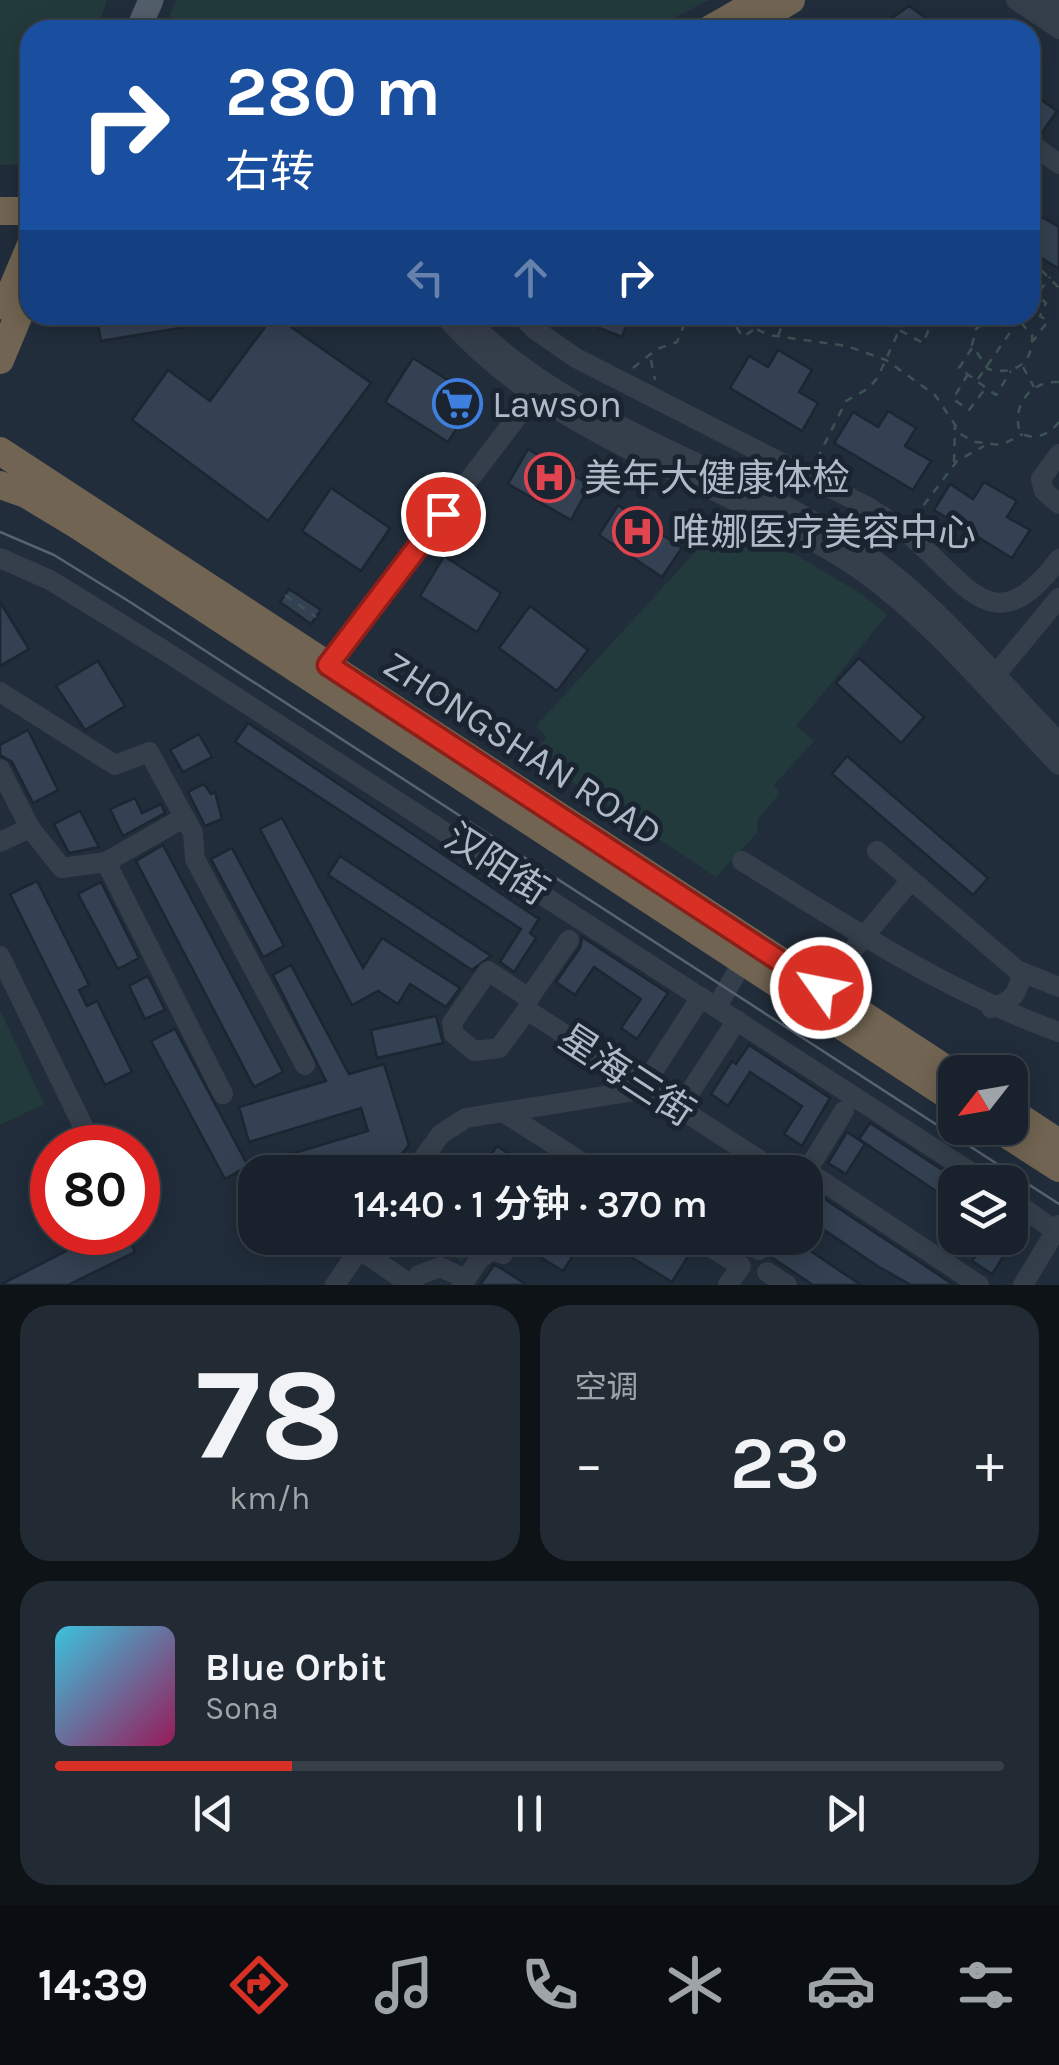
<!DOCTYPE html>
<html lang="zh">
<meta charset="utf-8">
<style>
:root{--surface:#19222c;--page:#222a34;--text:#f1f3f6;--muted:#9fa4a9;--line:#373f48;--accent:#d93025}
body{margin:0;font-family:Karla,"Noto Sans SC",sans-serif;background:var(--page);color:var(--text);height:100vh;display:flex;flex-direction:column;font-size:38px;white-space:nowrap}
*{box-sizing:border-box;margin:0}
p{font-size:32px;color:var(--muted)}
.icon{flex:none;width:55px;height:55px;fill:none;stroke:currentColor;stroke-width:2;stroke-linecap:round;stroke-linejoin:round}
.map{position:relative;height:1285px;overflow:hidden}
.sheet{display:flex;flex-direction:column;gap:20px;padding:20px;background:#0e1318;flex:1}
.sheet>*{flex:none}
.guide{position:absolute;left:20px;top:20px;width:1020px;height:305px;border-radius:30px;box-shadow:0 5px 25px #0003,0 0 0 2px var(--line);background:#1a4fa0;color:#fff;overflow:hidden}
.needle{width:65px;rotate:239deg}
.controls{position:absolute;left:938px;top:1055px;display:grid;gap:20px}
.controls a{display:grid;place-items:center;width:90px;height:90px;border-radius:20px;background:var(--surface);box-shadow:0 5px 25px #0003,0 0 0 2px var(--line);font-size:50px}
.speed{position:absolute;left:30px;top:1125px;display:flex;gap:20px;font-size:50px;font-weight:700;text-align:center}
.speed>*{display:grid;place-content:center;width:130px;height:130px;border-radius:50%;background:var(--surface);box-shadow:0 5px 25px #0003,0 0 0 2px var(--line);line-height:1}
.speed .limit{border:15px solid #d22;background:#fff;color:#111}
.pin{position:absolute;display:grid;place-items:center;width:85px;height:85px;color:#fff;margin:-42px;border:5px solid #fff;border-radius:50%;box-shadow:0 2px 10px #0007}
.me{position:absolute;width:110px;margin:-55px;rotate:303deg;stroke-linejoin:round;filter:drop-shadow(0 0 8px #0008)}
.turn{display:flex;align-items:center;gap:35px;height:210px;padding:0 40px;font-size:45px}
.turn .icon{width:130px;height:130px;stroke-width:2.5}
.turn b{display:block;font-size:70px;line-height:85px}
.lanes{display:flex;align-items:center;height:95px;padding:0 40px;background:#0003;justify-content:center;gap:50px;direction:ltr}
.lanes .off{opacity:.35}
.big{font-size:75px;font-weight:600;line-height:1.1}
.sheet .widget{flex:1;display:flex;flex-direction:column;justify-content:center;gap:15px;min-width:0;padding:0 35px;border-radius:30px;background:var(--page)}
.sheet .dial{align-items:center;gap:0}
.dial b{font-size:130px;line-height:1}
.song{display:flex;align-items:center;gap:30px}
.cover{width:120px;height:120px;border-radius:15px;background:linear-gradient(135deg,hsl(190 70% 55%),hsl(330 70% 35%))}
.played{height:10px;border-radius:5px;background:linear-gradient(90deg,var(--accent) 25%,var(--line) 25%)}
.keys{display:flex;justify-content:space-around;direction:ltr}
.heat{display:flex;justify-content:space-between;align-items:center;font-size:55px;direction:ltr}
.sheet .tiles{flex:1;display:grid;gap:20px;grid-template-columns:1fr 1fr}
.widget:last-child{grid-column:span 2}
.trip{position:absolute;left:238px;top:1155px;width:585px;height:100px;border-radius:30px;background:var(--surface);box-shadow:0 5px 25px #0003,0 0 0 2px var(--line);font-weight:600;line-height:100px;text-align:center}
.tabs{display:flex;height:160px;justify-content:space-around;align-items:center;background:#0a0e12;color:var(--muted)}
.tabs .icon{width:70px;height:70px}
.tabs .current{color:var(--accent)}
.tabs b{font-size:45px;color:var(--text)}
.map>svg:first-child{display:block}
</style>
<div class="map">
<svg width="1059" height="1285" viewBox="0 0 1059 1285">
<rect width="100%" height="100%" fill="#212d3b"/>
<g fill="#233a3c">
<path d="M0,0h107l-10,30h-67v134l-30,1z"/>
<path d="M176,0h533l-58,30h-487z"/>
<path d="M729,515l134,80 24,20 -91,111 18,15 -40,44 6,8 -22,26 -1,14 -41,44 -184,-122 15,-18 -11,-11z"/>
<path d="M0,1010l44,94 -44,21z"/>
<path d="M425,1238h57l-10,16 -11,7z"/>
</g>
<g fill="#334152" stroke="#1c2632" stroke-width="2.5">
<path d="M909,6l34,24h-68z"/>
<path d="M1030,92l27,19 -16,23 -11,-5z"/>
<path d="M1030,210l29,17v42l-29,-18z"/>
<path d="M96,315h126v6l-121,20z"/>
<path d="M274,315l97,68 -103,138 -136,-101 36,-50 42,31z"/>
<path d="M566,315h64l-8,22z"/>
<path d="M778,350l34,20 -13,22 19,11 -16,28 -72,-43 19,-32 19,11z"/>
<path d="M413,358l63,40 -28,44 -63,-40z"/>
<path d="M888,411l28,17 -11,18 26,15 -18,29 -79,-47 19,-31 25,15z"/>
<path d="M528,449l62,36 -19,35 -63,-36z"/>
<path d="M984,482l33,19 -10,16 23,13 -18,28 -78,-48 16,-26 23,15z"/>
<path d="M331,488l59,40 -29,43 -59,-40z"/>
<path d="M618,505l64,43 -20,29 -63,-42z"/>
<path d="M444,556l57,37 -24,39 -57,-36z"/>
<path d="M289,589l32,21 -10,14 -31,-22z"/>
<path d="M0,602l29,47 -29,17z"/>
<path d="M530,606l58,44 -31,41 -58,-43z"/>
<path d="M859,658l65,59 -23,26 -65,-60z"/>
<path d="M98,661l27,45 -40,24 -29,-44z"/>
<path d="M443,688l26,17 -7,12 -27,-17z"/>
<path d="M248,723l291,196 -9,14 6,5 -22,34 -14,-10 21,-33 -286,-187z"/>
<path d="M28,730l30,60 -25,13 -21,-41 -12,-7v-10z"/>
<path d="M199,734l13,23 -29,15 -13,-22z"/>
<path d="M847,756l141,122 -15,17 -141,-121z"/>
<path d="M204,784l7,10 4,-2 7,27 -17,7 -17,-34z"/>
<path d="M135,798l7,15 19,-9 4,9 -42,23 -13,-27z"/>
<path d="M80,811l19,36 -30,6 -15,-29z"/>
<path d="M282,818l81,150 19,-30 78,50 -14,19 -36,-23 -12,20 -20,-13 -26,14 -92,-176z"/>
<path d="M163,845l120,227 -29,15 -118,-226z"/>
<path d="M232,848l52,98 -21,11 -52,-98z"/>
<path d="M340,856l151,100 -19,14 -144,-95z"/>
<path d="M37,881l52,104 -10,5 8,16 10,-5 35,71 -27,13 -95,-191z"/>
<path d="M101,882l38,76 -21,11 -40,-75z"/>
<path d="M582,937l86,56 -31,46 -16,-11 20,-29 -47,-32 -19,28 -19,-13 24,-34z"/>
<path d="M291,965l58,109 35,-10 25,81 -22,27h-109l-4,-13 94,-28 -7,-23 -112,34 -10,-35 87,-26 -53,-106z"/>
<path d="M148,976l17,34 -20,9 -16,-33z"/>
<path d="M436,1016l7,27 -66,15 -6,-28z"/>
<path d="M175,1029l73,137 -23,13 -74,-138z"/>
<path d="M749,1045l81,53 -28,48 -18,-12 18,-28 -52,-34 -22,34 -17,-12 21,-33 4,3z"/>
<path d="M870,1123l91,59h-6v22l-96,-65z"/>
<path d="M847,1132l18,12 -19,30 -18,-11z"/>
<path d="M497,1146l40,26h-58z"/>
<path d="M814,1192l140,93h-43l-32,-18 -74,-50v-11z"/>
<path d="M103,1232h23l9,20 -67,33h-68z"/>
<path d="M509,1238h32l31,19 -9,14z"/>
<path d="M600,1238h65l25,15 -18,29z"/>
<path d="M781,1238h10l70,47h-48l-42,-28z"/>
<path d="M988,1238h15l9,5 -20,31 -20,-13z"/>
<path d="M494,1265l5,2 28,18h-47z"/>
</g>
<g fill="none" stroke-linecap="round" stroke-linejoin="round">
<g stroke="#3c5354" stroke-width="2.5" stroke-dasharray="8 8" stroke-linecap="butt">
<path d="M1030,176l7,-8"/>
<path d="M1030,259l29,29"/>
<path d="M1030,290l16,13 -6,13 8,5 -15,20"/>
<path d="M1030,304l20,-27"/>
<path d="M707,315l29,13"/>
<path d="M788,315l32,7 3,-7"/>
<path d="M872,315l51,28 12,-28"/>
<path d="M994,315l-18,14 -4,16 16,24c26,7 46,-6 44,-34l-18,-20"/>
<path d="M753,330l-10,7 -6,-9 4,-6 28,13 78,11 39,14 49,35 27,40 14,7 25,3 22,-11"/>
<path d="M778,336l8,-21"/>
<path d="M972,348l-13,20 37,27 15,-24"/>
<path d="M651,360l4,20"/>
<path d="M1023,367l11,20"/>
<path d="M633,368l24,-19 20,-7 11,-27"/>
<path d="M968,374l-15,25 16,11 16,-21"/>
<path d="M978,379l44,-64"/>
<path d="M1059,382c-28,-2 -48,24 -39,50 13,10 30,2 39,-10"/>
<path d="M817,459l29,-58 23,-13 9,-11 28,-62"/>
<path d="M954,462l1,-37"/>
<path d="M914,518l43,-57 27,-15"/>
<path d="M285,595l31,22"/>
<path d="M439,695l26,16"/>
</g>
<g stroke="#353f4b" stroke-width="20">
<path d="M1016,0l43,29"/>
<path d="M1044,0l15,10"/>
<path d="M1030,143l29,21"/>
<path d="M444,315c102,121 271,163 401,245 79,50 149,138 214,205"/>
<path d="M463,315c108,112 266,149 393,232 77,50 139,130 203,195"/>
<path d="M521,315l13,14 42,29 292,149c15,10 32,19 45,31 58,51 83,105 146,21"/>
<path d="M1059,454l-18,25 3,12 15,13"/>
<path d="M0,558l50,22 115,71 821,531"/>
<path d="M328,665l215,-282"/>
<path d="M987,685l72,-87"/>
<path d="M0,692l115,73 34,-13 44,81 2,26 110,206"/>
<path d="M0,769l30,59 -30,14"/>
<path d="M30,828l32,40 44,-6 117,232"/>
<path d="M877,851l140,119 42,17"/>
<path d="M742,861c103,64 203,130 317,171"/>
<path d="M106,862l79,-45"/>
<path d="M0,956l83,170"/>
<path d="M488,971l41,27 -2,12 -28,38 -25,3 -20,-17 -2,-11z"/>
<path d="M821,988l90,-108"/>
<path d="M529,998l40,-58"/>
<path d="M717,1006l33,-56"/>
<path d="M991,1008c22,-7 27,-14 31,-36"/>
<path d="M527,1010l251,162"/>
<path d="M679,1109l58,-89"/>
<path d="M503,1112l94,60"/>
<path d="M807,1171l172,114"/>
<path d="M413,1172l28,-38 25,-16 175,-28 60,-93"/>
<path d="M805,1174l39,-63"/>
<path d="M1010,1198l49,36"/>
<path d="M696,1238l45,28 -13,19"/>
<path d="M359,1249l52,36 8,-10 21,-8 26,12"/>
<path d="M759,1250l7,-12"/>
<path d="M767,1272l20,13"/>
<path d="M335,1285l32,-47"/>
<path d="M462,1285l18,-27 13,-8 10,4"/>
<path d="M1023,1285l36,-60"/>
</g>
<path stroke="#535e6b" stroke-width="25" d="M138,30l13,-30"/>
<g stroke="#716452" stroke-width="28">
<path d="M746,27l45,-27"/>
<path d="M709,30l52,-30"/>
<path d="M0,211h30"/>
<path d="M5,306l25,-59"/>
<path d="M0,360l30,-72"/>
<path d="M0,451l955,624"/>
<path d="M0,485l26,9 53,32 876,574"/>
<path d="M1010,1111l49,32"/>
<path d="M997,1128l62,40"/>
</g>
<path stroke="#576372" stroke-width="2.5" d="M0,532l54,23 76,47 929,602"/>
</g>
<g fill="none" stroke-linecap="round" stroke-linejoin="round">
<defs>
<path id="route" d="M443,514l-115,151 493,323"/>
</defs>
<use href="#route" stroke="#8d1f18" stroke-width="25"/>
<use href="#route" stroke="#d93025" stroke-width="18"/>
</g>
<defs>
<symbol id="supermarket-ring" viewBox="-11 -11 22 22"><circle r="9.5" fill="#1a2430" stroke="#3f7fe0" stroke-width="1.5"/><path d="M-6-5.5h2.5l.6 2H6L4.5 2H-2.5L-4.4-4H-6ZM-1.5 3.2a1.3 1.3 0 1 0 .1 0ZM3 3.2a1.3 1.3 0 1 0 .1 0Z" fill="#3f7fe0"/></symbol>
<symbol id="hospital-ring" viewBox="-11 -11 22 22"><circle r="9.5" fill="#1a2430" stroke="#e0444e" stroke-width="1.5"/><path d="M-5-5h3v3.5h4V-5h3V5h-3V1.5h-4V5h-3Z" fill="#e0444e"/></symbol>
</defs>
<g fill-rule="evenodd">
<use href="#supermarket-ring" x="430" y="376" width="55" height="55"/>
<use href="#hospital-ring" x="522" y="450" width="55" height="55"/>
<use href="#hospital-ring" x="610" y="504" width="55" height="55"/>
</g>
<g text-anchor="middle" stroke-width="10" stroke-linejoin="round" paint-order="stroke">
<g font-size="38" fill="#b0b9c7" stroke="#1a2430" text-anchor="start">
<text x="492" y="417">Lawson</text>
<text x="584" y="491">美年大健康体检</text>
<text x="672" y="545">唯娜医疗美容中心</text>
</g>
<g font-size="38" fill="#b0b9c7" stroke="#1a2430">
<text transform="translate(523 748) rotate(33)" y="13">ZHONGSHAN ROAD</text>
<text transform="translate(497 864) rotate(33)" y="13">汉阳街</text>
<text transform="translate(627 1075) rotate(33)" y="13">星海三街</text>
</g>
</g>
</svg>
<div class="controls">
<a><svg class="needle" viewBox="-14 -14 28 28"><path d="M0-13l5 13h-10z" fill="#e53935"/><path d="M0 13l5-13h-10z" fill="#9fa4a9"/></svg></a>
<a><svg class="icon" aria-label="layers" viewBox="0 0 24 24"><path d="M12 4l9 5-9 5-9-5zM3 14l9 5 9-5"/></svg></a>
</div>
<div class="speed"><div class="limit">80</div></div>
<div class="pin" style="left:443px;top:514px;background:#d93025"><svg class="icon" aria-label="arrive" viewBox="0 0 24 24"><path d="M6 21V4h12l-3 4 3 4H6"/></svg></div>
<svg class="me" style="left:821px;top:988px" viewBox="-20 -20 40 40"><circle r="17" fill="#d93025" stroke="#fff" stroke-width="3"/><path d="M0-11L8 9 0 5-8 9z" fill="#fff"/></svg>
<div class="trip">14:40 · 1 分钟 · 370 m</div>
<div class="guide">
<div class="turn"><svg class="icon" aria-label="right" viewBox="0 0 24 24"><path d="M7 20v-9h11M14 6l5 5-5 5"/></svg><div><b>280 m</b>右转</div></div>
<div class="lanes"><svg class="icon off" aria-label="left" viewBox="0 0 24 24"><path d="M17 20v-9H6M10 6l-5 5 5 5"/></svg><svg class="icon off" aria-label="ahead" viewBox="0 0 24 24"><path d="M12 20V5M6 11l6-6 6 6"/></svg><svg class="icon" aria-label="right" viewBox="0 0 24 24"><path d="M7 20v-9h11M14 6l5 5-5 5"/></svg></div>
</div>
</div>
<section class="sheet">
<div class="tiles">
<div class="widget dial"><b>78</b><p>km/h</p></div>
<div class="widget"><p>空调</p>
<div class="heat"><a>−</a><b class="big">23°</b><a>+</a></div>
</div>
<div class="widget">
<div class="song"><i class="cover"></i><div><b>Blue Orbit</b><p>Sona</p></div></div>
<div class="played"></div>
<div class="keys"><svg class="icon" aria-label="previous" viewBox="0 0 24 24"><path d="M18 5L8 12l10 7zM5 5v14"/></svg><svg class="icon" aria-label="pause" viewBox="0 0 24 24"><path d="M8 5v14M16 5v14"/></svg><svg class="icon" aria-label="next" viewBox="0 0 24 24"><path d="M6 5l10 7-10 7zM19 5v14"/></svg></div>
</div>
</div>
</section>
<nav class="tabs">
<b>14:39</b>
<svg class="icon current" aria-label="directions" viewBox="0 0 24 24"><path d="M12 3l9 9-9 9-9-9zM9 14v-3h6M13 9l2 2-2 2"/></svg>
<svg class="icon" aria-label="music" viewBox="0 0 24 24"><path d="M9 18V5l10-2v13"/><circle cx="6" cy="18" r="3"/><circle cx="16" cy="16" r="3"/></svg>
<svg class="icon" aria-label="phone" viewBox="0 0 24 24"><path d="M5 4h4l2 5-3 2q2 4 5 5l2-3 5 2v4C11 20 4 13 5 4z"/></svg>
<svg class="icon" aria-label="climate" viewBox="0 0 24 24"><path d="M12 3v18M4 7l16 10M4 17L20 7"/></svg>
<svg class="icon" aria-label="car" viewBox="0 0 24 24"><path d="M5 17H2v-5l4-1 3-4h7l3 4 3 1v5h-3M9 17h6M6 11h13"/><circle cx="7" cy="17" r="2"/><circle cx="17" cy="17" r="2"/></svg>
<svg class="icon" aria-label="filters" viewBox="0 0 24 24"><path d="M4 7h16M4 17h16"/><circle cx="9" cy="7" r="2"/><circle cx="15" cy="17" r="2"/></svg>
</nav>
